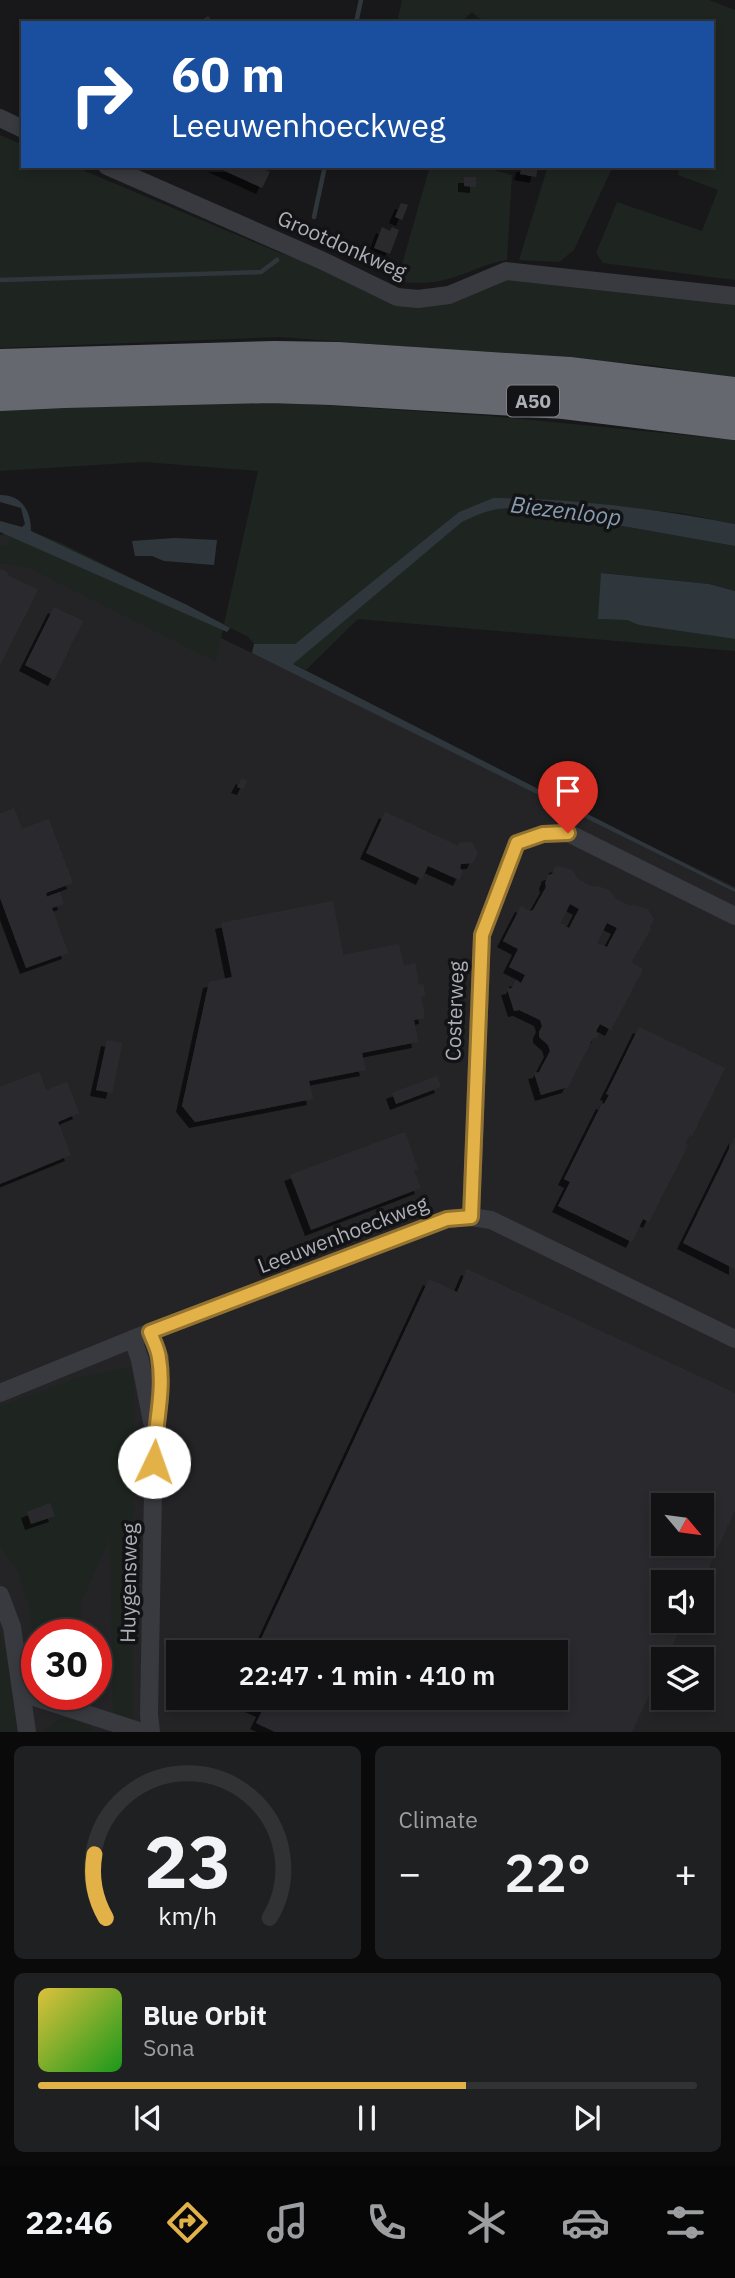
<!DOCTYPE html>
<meta charset="utf-8">
<style>
:root{--surface:#121214;--page:#1f2022;--text:#f1f3f6;--muted:#9c9ea0;--line:#313234;--accent:#e2b148}
body{margin:0;font-family:"IBM Plex Sans",sans-serif;background:var(--page);color:var(--text);height:100vh;display:flex;flex-direction:column;font-size:26px;white-space:nowrap}
*{box-sizing:border-box;margin:0}
p{font-size:23px;color:var(--muted)}
.icon{flex:none;width:38px;height:38px;fill:none;stroke:currentColor;stroke-width:2;stroke-linecap:round;stroke-linejoin:round}
.map{position:relative;height:1732px;overflow:hidden}
.sheet{display:flex;flex-direction:column;gap:14px;padding:14px;background:#0a0a0b;flex:1}
.sheet>*{flex:none}
.banner{position:absolute;left:21px;top:21px;width:693px;height:147px;border-radius:0px;box-shadow:0 4px 10px #0003,0 0 0 2px var(--line);background:#1a4fa0;color:#fff;overflow:hidden}
.needle{width:46px;rotate:119deg}
.buttons{position:absolute;left:651px;top:1493px;display:grid;gap:14px}
.buttons a{display:grid;place-items:center;width:63px;height:63px;border-radius:0px;background:var(--surface);box-shadow:0 4px 10px #0003,0 0 0 2px var(--line);font-size:35px}
.speed{position:absolute;left:21px;top:1619px;display:flex;gap:14px;font-size:35px;font-weight:700;text-align:center}
.speed>*{display:grid;place-content:center;width:91px;height:91px;border-radius:50%;background:var(--surface);box-shadow:0 4px 10px #0003,0 0 0 2px var(--line);line-height:1}
.speed .limit{border:10px solid #d22;background:#fff;color:#111}
.pin{position:absolute;display:grid;place-items:center;width:60px;height:60px;color:#fff;margin:-72px -30px;border-radius:50% 50% 50% 0;rotate:-45deg;box-shadow:0 0 7px #0007}
.pin .icon{rotate:45deg}
.me{position:absolute;width:77px;margin:-38px;rotate:3deg;stroke-linejoin:round;filter:drop-shadow(0 0 5px #0008)}
.turn{display:flex;align-items:center;gap:24px;height:147px;padding:0 35px;font-size:32px}
.turn .icon{width:91px;height:91px;stroke-width:2.5}
.turn b{display:block;font-size:49px;line-height:60px}
.big{font-size:52px;font-weight:600;line-height:1.1}
.sheet .tile{flex:1;display:flex;flex-direction:column;justify-content:center;gap:10px;min-width:0;padding:0 24px;border-radius:10px;background:var(--page)}
.sheet .dial{align-items:center;gap:0}
.dial svg{height:182px;overflow:visible;fill:none;stroke:var(--line);stroke-width:7;stroke-linecap:round;text-anchor:middle}
.dial text{fill:var(--text);stroke:none}
.song{display:flex;align-items:center;gap:21px}
.cover{width:84px;height:84px;border-radius:10px;background:linear-gradient(135deg,hsl(50 70% 55%),hsl(120 70% 35%))}
.played{height:7px;border-radius:4px;background:linear-gradient(90deg,var(--accent) 65%,var(--line) 65%)}
.keys{display:flex;justify-content:space-around;direction:ltr}
.heat{display:flex;justify-content:space-between;align-items:center;font-size:38px;direction:ltr}
.sheet .tiles{flex:1;display:grid;gap:14px;grid-template-columns:1fr 1fr}
.tile:last-child{grid-column:span 2}
.trip{position:absolute;left:166px;top:1640px;width:402px;height:70px;border-radius:0px;background:var(--surface);box-shadow:0 4px 10px #0003,0 0 0 2px var(--line);font-weight:600;line-height:70px;text-align:center}
.dock{display:flex;height:112px;justify-content:space-around;align-items:center;background:#070708;color:var(--muted)}
.dock .icon{width:49px;height:49px}
.dock .selected{color:var(--accent)}
.dock b{font-size:32px;color:var(--text)}
.map>svg:first-child{display:block}
</style>
<div class="map">
<svg width="735" height="1732" viewBox="0 0 735 1732">
<defs>
<filter id="shadow"><feDropShadow dx="-6" dy="6" stdDeviation="0" flood-color="#0009"/></filter>
</defs>
<rect width="100%" height="100%" fill="#18181a"/>
<path fill="#242427" fill-rule="evenodd" d="M6,534l729,353v845h-735v-1197zM663,1505h39v39h-39zM663,1582h39v38h-39zM37,1634h59v60h-59zM178,1652h378v46h-378zM663,1659h39v39h-39z"/>
<g fill="#1e2520">
<path d="M402,0h307l26,10v270l-132,-17 -7,-10 21,-51 85,29 16,-41 -40,-15 1,-9h33v-143h-227l-13,-11 -12,11h-63z"/>
<path d="M0,135l23,10v21h50l207,87 47,15 68,32 103,-21 21,-1 6,4 89,8 121,14v74l-85,-13 -370,-28 -280,11z"/>
<path d="M430,166h50l32,9 -5,85c-21,3 -38,13 -59,19 -17,5 -34,4 -51,3z"/>
<path d="M548,166h65l-39,84 -15,12 -40,-2z"/>
<path d="M274,402l216,14 245,24v84l-54,-11 -157,-15h-31l-34,14 -164,132h-41l-7,-8 -23,-11 -8,37 -185,-93 -31,-6v-17l6,-1 4,-6 4,-14 4,1 43,17 163,81 34,-153 -114,-9 -144,9v-62z"/>
<path d="M498,507l23,1 214,38v45l-26,-7 -107,-11 -3,46 28,1 12,5 96,14v12l-377,-32 -52,51 -14,-7 170,-141 16,-8z"/>
<path d="M131,1367l3,16 -1,338 -20,-8 -3,-175 -30,67 3,29h-46v26l-8,-53 -11,-35 -18,-26v-140l80,-29z"/>
<path d="M0,1631l4,12 14,89h-18z"/>
<path d="M61,1718l29,7 1,7h-46v-3z"/>
</g>
<g fill="#2f373d">
<path d="M0,495c22,0 31,16 31,36l156,74 43,23 -3,4 -227,-100v-11l22,6 3,-3 -4,-16 -21,-6z"/>
<path d="M493,498c78,0 165,11 242,26v22l-214,-38c-24,-1 -37,3 -59,14l-169,142 442,225v3l-483,-239 2,-9h41l164,-132z"/>
<path d="M174,538l43,2 -3,25 -50,-4 -12,-5h-17l-3,-15z"/>
<path d="M601,573l108,11 26,7v48l-96,-14 -12,-5 -29,-1z"/>
</g>
<g fill="none" stroke-linecap="round" stroke-linejoin="round">
<g stroke="#2f373d" stroke-width="4.5">
<path d="M356,23l5,-23"/>
<path d="M314,217l11,-51"/>
<path d="M0,280l261,-8 16,-12"/>
</g>
</g>
<g fill="#2b2b2e" fill-rule="evenodd" filter="url(#shadow)">
<path d="M208,16l5,7h-15z"/>
<path d="M214,166h43l13,6 -8,16z"/>
<path d="M522,166h16l-2,11 -16,-3z"/>
<path d="M464,177h12v10l-12,-1z"/>
<path d="M401,203l7,2 -6,15 -7,-3z"/>
<path d="M382,227l8,4 2,-4 7,3 -9,24 -16,-6z"/>
<path d="M2,569l6,4 -1,2 31,15 -38,75v-94z"/>
<path d="M54,607l29,14 -29,59 -29,-15z"/>
<path d="M242,778l5,3 -4,8 -6,-2z"/>
<path d="M14,808l8,21 27,-10 24,64 -27,10 1,4 13,-5 4,12 -12,4 16,45 -42,15 -26,-70v-84z"/>
<path d="M385,812l73,34 1,-3 12,-1 7,10 -5,11 -12,1 -1,4 3,4 -4,8 -31,-14 -6,13 -56,-26z"/>
<path d="M559,866l13,4 7,10 14,7 4,-1 12,4 7,9 14,7 4,-1 13,4 7,10 -4,7 1,3 -19,32 2,3 9,5 -32,61 -11,-6 -4,7 2,6 -5,1 -25,49 -27,8 -7,-22 5,-1 11,-21 -2,-6 -9,-8v-5l3,-6 -2,-6 -21,-10 -5,1 -7,-22 5,-1 4,-8 5,3 4,-8 -16,-8 9,-18 -15,-8 18,-35 9,5 3,-1 13,-23 -1,-4 3,-8 4,-1 3,-7zM570,904l9,5 -10,19 -9,-5zM607,923l10,5 -10,19 -10,-4z"/>
<path d="M333,901l10,54 56,-11 5,22 11,-3 4,22 4,-1 2,11 -4,1 4,22 -11,2 4,22 -56,11 4,17 -57,11 4,18 -118,23 -13,-16 27,-124 23,-5 -11,-54z"/>
<path d="M639,1027l86,41 -33,68 -2,-1 -5,9 3,1 -39,77 -6,-3 -11,23 -74,-36 12,-24 -6,-3 38,-76 2,1 5,-9 -3,-1z"/>
<path d="M107,1040l15,3 -10,50 -16,-3z"/>
<path d="M39,1072l7,18 21,-8 12,31 -21,9 13,33 -71,29v-97z"/>
<path d="M437,1076l4,11 -45,17 -4,-11z"/>
<path d="M405,1132l13,37 -4,2 7,17 -110,42 -21,-55z"/>
<path d="M735,1137v132l-52,-26z"/>
<path d="M467,1269l268,124v117l-33,72h-39v38h21l-18,39h-3v5l-31,68h-357l-19,-9 6,-12 -29,-13h323v-46h-301l174,-373 28,13zM663,1505h39v39h-39z"/>
<path d="M50,1503l5,13 -24,8 -4,-12z"/>
</g>
<g fill="none" stroke-linecap="round" stroke-linejoin="round">
<g stroke="#393a3f" stroke-width="18">
<path d="M0,118l23,11"/>
<path d="M107,166l214,94 76,37 21,2 31,-4 57,-24 229,25"/>
<path d="M471,1217l11,-282 35,-92 26,-9 25,-1 167,83"/>
<path d="M150,1332l10,26v40l-6,38 -5,279 2,17"/>
<path d="M133,1339l7,21 12,62"/>
<path d="M0,1393l150,-61 297,-113 24,-2 20,3 244,119"/>
<path d="M0,1595l12,32 15,105"/>
<path d="M22,1693l120,39"/>
</g>
<g stroke="#66686f" stroke-width="32">
<path d="M0,365l275,-8 63,1 231,15 166,20"/>
<path d="M0,395l64,-3 206,-5 61,2 233,14 171,21"/>
</g>
</g>
<g fill="none" stroke-linecap="round" stroke-linejoin="round">
<defs>
<path id="route" d="M154,1462c0,-34 11,-70 5,-104 -1,-9 -6,-18 -9,-26l297,-113 24,-2 11,-282 35,-92 26,-9 25,-1"/>
</defs>
<use href="#route" stroke="#93732f" stroke-width="18"/>
<use href="#route" stroke="#e2b148" stroke-width="12"/>
</g>
<g text-anchor="middle" stroke-width="7" stroke-linejoin="round" paint-order="stroke">
<rect fill="#131315" stroke="#7e8087" stroke-width="2" x="507" y="385.5" width="52" height="31" rx="5"/>
<g font-size="19" font-weight="bold" fill="#acafb8">
<text x="533" y="408">A50</text>
</g>
<g font-size="21" fill="#acafb8" stroke="#131315">
<text transform="translate(342 245) rotate(24)" y="7">Grootdonkweg</text>
<text transform="translate(455 1011) rotate(-88)" y="7">Costerweg</text>
<text transform="translate(343 1235) rotate(-21)" y="7">Leeuwenhoeckweg</text>
<text transform="translate(129 1583) rotate(-89)" y="7">Huygensweg</text>
</g>
<g font-size="23" font-style="italic" fill="#869cb0" stroke="#131315">
<text transform="translate(566 511) rotate(7)" y="8">Biezenloop</text>
</g>
</g>
</svg>
<div class="buttons">
<a><svg class="needle" viewBox="-14 -14 28 28"><path d="M0-13l5 13h-10z" fill="#e53935"/><path d="M0 13l5-13h-10z" fill="#9c9ea0"/></svg></a>
<a><svg class="icon" aria-label="sound" viewBox="0 0 24 24"><path d="M4 9h4l5-4v14l-5-4H4zM17 9q2 3 0 6"/></svg></a>
<a><svg class="icon" aria-label="layers" viewBox="0 0 24 24"><path d="M12 4l9 5-9 5-9-5zM3 14l9 5 9-5"/></svg></a>
</div>
<div class="speed"><div class="limit">30</div></div>
<div class="pin" style="left:568px;top:833px;background:#d93025"><svg class="icon" aria-label="arrive" viewBox="0 0 24 24"><path d="M6 21V4h12l-3 4 3 4H6"/></svg></div>
<svg class="me" style="left:154px;top:1462px" viewBox="-20 -20 40 40"><circle r="19" fill="#fff"/><path d="M0-13L10 11 0 6-10 11z" fill="#e2b148"/></svg>
<div class="trip">22:47 · 1 min · 410 m</div>
<div class="banner">
<div class="turn"><svg class="icon" aria-label="right" viewBox="0 0 24 24"><path d="M7 20v-9h11M14 6l5 5-5 5"/></svg><div><b>60 m</b>Leeuwenhoeckweg</div></div>
</div>
</div>
<section class="sheet">
<div class="tiles">
<div class="tile dial"><svg viewBox="0 0 100 80">
<path d="M14 69A42 42 0 1 1 86 69"/>
<path d="M14 69A42 42 0 0 1 9 41" stroke="#e2b148"/>
<text x="50" y="56" font-size="32" font-weight="700">23</text>
<text x="50" y="72" font-size="11">km/h</text>
</svg></div>
<div class="tile"><p>Climate</p>
<div class="heat"><a>−</a><b class="big">22°</b><a>+</a></div>
</div>
<div class="tile">
<div class="song"><i class="cover"></i><div><b>Blue Orbit</b><p>Sona</p></div></div>
<div class="played"></div>
<div class="keys"><svg class="icon" aria-label="previous" viewBox="0 0 24 24"><path d="M18 5L8 12l10 7zM5 5v14"/></svg><svg class="icon" aria-label="pause" viewBox="0 0 24 24"><path d="M8 5v14M16 5v14"/></svg><svg class="icon" aria-label="next" viewBox="0 0 24 24"><path d="M6 5l10 7-10 7zM19 5v14"/></svg></div>
</div>
</div>
</section>
<nav class="dock">
<b>22:46</b>
<svg class="icon selected" aria-label="directions" viewBox="0 0 24 24"><path d="M12 3l9 9-9 9-9-9zM9 14v-3h6M13 9l2 2-2 2"/></svg>
<svg class="icon" aria-label="music" viewBox="0 0 24 24"><path d="M9 18V5l10-2v13"/><circle cx="6" cy="18" r="3"/><circle cx="16" cy="16" r="3"/></svg>
<svg class="icon" aria-label="phone" viewBox="0 0 24 24"><path d="M5 4h4l2 5-3 2q2 4 5 5l2-3 5 2v4C11 20 4 13 5 4z"/></svg>
<svg class="icon" aria-label="climate" viewBox="0 0 24 24"><path d="M12 3v18M4 7l16 10M4 17L20 7"/></svg>
<svg class="icon" aria-label="car" viewBox="0 0 24 24"><path d="M5 17H2v-5l4-1 3-4h7l3 4 3 1v5h-3M9 17h6M6 11h13"/><circle cx="7" cy="17" r="2"/><circle cx="17" cy="17" r="2"/></svg>
<svg class="icon" aria-label="filters" viewBox="0 0 24 24"><path d="M4 7h16M4 17h16"/><circle cx="9" cy="7" r="2"/><circle cx="15" cy="17" r="2"/></svg>
</nav>
